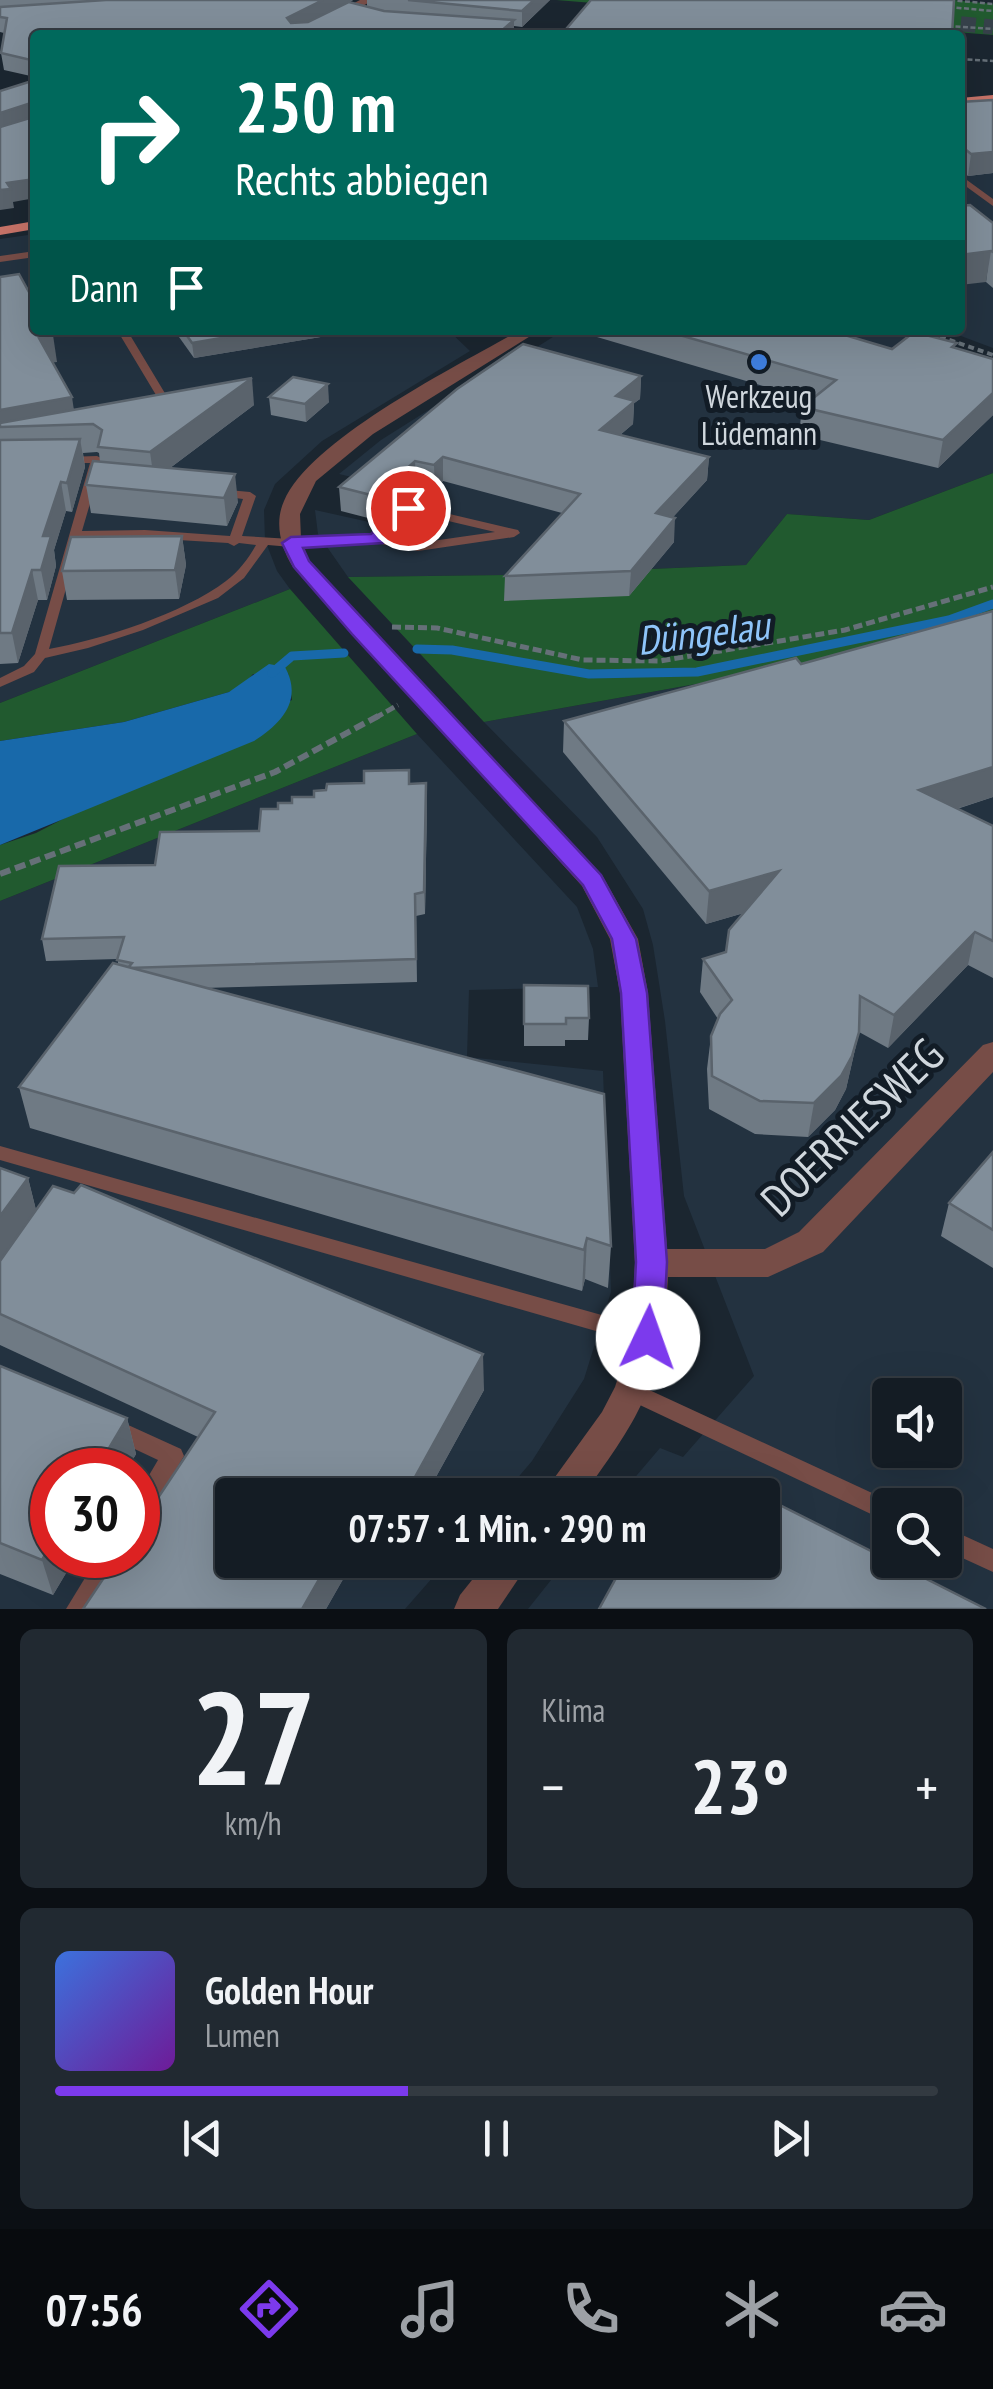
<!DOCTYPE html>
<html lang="de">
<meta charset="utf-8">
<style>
:root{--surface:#141c24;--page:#212931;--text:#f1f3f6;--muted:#9da1a6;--line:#333a41;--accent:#7c3aed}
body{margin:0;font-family:"PT Sans Narrow",sans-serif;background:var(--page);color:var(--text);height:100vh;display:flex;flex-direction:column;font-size:38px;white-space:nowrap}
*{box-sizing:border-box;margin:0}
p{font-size:32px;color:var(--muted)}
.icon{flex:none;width:55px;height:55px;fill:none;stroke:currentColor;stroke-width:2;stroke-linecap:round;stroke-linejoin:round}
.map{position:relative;height:1609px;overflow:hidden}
.panel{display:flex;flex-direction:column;gap:20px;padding:20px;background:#0b0f14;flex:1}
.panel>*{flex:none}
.banner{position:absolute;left:30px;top:30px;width:935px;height:305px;border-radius:10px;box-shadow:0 10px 40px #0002,0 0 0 2px var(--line);background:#00695c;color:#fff;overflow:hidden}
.fabs{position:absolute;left:872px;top:1378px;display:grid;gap:20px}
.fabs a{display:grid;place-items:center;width:90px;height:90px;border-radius:10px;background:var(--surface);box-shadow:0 10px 40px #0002,0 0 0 2px var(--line);font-size:50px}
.speed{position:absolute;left:30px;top:1448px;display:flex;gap:20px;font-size:50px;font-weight:700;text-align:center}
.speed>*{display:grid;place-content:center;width:130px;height:130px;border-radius:50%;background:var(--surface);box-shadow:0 10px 40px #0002,0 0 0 2px var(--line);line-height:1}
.speed .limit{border:15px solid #d22;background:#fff;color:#111}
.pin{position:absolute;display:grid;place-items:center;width:85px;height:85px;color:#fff;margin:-42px;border:5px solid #fff;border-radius:50%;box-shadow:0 2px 10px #0007}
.me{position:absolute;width:110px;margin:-55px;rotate:3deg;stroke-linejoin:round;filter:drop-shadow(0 0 8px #0008)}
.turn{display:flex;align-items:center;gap:35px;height:210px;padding:0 40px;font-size:45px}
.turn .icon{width:130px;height:130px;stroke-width:2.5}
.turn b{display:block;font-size:70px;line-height:85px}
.then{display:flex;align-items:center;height:95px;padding:0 40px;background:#0003;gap:20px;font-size:38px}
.big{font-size:75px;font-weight:600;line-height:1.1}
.panel .widget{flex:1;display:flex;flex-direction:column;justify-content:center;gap:15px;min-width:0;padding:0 35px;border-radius:15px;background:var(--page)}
.panel .dial{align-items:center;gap:0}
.dial b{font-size:130px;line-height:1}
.song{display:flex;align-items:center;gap:30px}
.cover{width:120px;height:120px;border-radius:15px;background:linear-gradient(135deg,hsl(220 70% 55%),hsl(280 70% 35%))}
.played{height:10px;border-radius:5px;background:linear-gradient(90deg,var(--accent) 40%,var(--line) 40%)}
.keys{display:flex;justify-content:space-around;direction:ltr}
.heat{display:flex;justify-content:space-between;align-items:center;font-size:55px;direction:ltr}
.panel .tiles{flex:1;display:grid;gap:20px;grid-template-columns:1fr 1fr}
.widget:last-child{grid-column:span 2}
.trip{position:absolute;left:215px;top:1478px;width:565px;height:100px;border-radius:10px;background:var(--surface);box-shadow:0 10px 40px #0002,0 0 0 2px var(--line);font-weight:600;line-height:100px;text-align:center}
.dock{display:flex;height:160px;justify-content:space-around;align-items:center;background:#080b0e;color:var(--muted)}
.dock .icon{width:70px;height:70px}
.dock .selected{color:var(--accent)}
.dock b{font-size:45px;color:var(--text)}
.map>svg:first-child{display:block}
</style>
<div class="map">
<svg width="993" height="1609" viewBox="0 0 993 1609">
<rect width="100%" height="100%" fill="#1b2630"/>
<g fill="#233240" fill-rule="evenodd">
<path d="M993,109v239l-48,-18h15v-218z"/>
<path d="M35,234v96h413l22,21 -148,90 -47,43 -11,26 1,30 12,31 13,18 -290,114v-464z"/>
<path d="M564,330h333l96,34v109l-124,47 -82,-6 -41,51 -239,10 -159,2 -30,-43 -3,-24 63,14 34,-33 -73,-17 42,-34 127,-80 10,-1z"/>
<path d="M801,665l192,41v903h-465l39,-49h195v-65h-142l40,-47 23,9 71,-81 -70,-180 -19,-175 -12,-76 -10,-36 -46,-72 -113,-115zM890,1395h55v55h-55zM890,1505h55v55h-55z"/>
<path d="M417,734l160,173 16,42 5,38 -129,3 -2,67 136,14 8,221 -27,87 -52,82 -29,34h-271v65h216l-43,49h-405v-708zM52,1470h86v85h-86z"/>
</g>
<g fill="#215a2f">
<path d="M556,0h397l40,4v31z"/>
<path d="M993,473v150l-192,42 -317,57 -136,-145 159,-2 239,-10 41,-51 82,6z"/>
<path d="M290,589l127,145 -417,167v-56l36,-12 256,-133 -4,-27 -35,1 -11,13 -13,5 -105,30 -124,19v-38z"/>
</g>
<path fill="#1869aa" d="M269,664l16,3c18,33 -3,56 -31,74l-254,104v-104l124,-19 105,-30z"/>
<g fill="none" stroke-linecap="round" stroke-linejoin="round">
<g stroke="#1869aa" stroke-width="9">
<path d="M417,649l35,1 137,24 108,-2 252,-52 44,-16"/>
<path d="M272,673l20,-17 52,-3"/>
</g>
<path stroke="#36414a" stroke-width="15" stroke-dasharray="15 8" stroke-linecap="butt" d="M915,19l78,8"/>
<g stroke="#667078" stroke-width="2.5" stroke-dasharray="5 2.5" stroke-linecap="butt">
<path d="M950,0l43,4"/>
<path d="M949,7l44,4"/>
<path d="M948,26l45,3"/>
<path d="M960,59l33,2"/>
</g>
<g stroke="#667078" stroke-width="4" stroke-dasharray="6 4" stroke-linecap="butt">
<path d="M48,330l4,3"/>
<path d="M921,330l72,25"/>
</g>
<g stroke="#667078" stroke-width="5" stroke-dasharray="9 4" stroke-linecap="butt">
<path d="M392,627l45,1 146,32 77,1 185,-31 148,-43"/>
<path d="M375,718l23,-13"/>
</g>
<path stroke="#667078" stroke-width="6" stroke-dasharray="11 5" stroke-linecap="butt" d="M0,874l275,-102 105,-57"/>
<g fill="#774d47" fill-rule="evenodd">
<path d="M960,175l33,24v7l-33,-24z"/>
<path d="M35,251v6l-35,5v-6z"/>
<path d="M117,330h10l42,70 -6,12 -9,-2 5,-10z"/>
<path d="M97,456l6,3 -21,72 63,-1 85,6 13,-37 -30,-4v-4l4,-2 33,3 6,4 -14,40 49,3 82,-4 30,-30 4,-1 111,26 2,3 -6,4 -96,14 -42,-8 -85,4 -23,-2 -24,33 -26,20 -75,32 -55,18 -43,10 -11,14 -34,15v-9l24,-12 11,-12 55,-191h-25l-6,-3 6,-3zM410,512l85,20 -77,11 -33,-6zM145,538l83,5 6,3 5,-3 17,2c-8,14 -17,26 -30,36 -42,32 -125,59 -177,68l31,-110z"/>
<path d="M0,1146l648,182 7,3 3,6 -3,6 -7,3 -648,-186z"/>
<path d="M632,1382l266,123h-8v18l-265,-125 -4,-7 4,-7z"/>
<path d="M115,1419l66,30 3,7 -38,64 -8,4v-30l20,-34 -51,-24 -3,-7 3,-7z"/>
<path d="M945,1527l48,22v23l-48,-22z"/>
<path d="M99,1555h24l-32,54h-25z"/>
</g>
<g fill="#774d47" fill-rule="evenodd">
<path d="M483,25l73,7 6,3 -83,-5z"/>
<path d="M520,330h20l-167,104 -57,47 -16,33 1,25 8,22 293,314 36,64 10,54 19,256h98l34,-17 184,-187 10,-3v30l-170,180 -55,25h-100c-5,103 -25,136 -85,218h-41l60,-83 13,-25 16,-50 4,-74 -15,-270 -10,-54 -28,-53 -289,-319c-12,-19 -19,-44 -9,-66 27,-63 175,-136 236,-171z"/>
<path d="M488,1560h43l-33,49h-44l6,-14z"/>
</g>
<path fill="#774d47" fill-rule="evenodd" d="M360,0h14l-67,35h-15z"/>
<g fill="#c77368" fill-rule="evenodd">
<path d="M993,95v8l-33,3v-8z"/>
<path d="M35,221v8l-35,6v-8z"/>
</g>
</g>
<g fill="#6f7a84">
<path d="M0,0h353l-3,2 17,4v-6h183l-28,27 -8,-1v9h-479v42l-31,-7 -3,-17 3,-20 -4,-1z"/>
<path d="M993,100v73l-25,3 -8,-6v-68z"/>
<path d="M993,223v65l-7,-6z"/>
<path d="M30,238h5v27l-1,-3z"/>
<path d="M0,277l57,85h-4l21,48 180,-5 -84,63 68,34 -11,24 -136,-13 -5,-28 14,-23 -1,-9 -2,-1 -14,1 2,14 -13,45 -6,-1 -12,39 2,16 -9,34h-9l-20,63 -18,1z"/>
<path d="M174,330h189l-169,28z"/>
<path d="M580,330h248l64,19h64l37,10v56l-55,53 -139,-33 3,-28 9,-7 -231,-68z"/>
<path d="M641,376l-1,23 -6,4 -1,21 -13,11 89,22 -2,23 -34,37 1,25 -45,54 -125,5 1,-25 57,-63 -119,-32 -8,8 -19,-5 -32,30 -6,-1 -6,6 -31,-8 -2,-24z"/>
<path d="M269,397l60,5 -23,20 -35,-7z"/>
<path d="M182,536l4,29 -7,34 -112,1 -5,-29z"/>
<path d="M993,611v186l-36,12 36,17v152l-25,-13 -80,83 -29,-16 -13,57 -11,21 -27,27 -53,-3 -46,-25 -2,-40 4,-33 7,-17 -18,-27 3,-33 23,-7 18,-39 -38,11 -143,-172 1,-31 237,-57z"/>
<path d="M409,784l18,20 -2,110 -9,2 1,66 -213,6 407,258 -3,42 -23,-9 -3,12 -552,-163 -11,-41 99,-122v-6l-72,2 -4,-22 113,-74 104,-34 19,-22 14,-6 22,-6z"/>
<path d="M524,985l65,33 -1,22h-23v6h-41z"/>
<path d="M993,1152v116l-52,-32 8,-33z"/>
<path d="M0,1168l28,10 8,32 448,180 -58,105h-194v65h122l-28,49h-243l115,-172 -198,-92z"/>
<path d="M0,1366l127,52 9,36 -83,141 -53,-21z"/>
</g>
<g fill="#5a636c">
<path d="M323,0h30l-65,34 -1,-16z"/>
<path d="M534,0h16l-28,27v-16z"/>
<path d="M514,20v15h-15v-2z"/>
<path d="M34,102l1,19 -35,10v-18z"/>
<path d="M993,152v21l-25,3 3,-22z"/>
<path d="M35,179v19l-22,4 1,6 -14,2v-20l7,-7z"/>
<path d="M991,251l-5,31 -26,3v-30z"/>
<path d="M268,330h95l-169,28 -2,-15z"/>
<path d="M53,335l4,27 -14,2 -4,-26z"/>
<path d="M641,376l-1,23 -6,4 -1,21 -34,29 1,-23 16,-34z"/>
<path d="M252,378l2,27 -100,75 -4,-28z"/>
<path d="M328,384l1,18 -23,20 -1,-18z"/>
<path d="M993,393v22l-55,53 5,-28z"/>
<path d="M72,397l4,27 -76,3v-17z"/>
<path d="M80,439l5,28 -13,45 -5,-29z"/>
<path d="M443,457v24l-8,8 -1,-24z"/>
<path d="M709,457l-2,23 -53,58 2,-25z"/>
<path d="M415,461l1,23 -32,30 -1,-24z"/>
<path d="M235,474l3,28 -11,24 -3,-28z"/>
<path d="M61,482l5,29 -12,39 2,16 -9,34 -6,-30 2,-34z"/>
<path d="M377,489l1,24 -6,6 -1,-24z"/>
<path d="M675,518l-1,24 -45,54 2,-25z"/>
<path d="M182,536l4,29 -7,34 -4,-29z"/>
<path d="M32,570l6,30 -20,63 -6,-30z"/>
<path d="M993,767v30l-81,26 7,-33z"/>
<path d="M426,783l1,21 -2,110 -1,-22z"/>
<path d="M779,871l-5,33 -68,20 3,-33z"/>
<path d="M975,932l-7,33 -80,83 6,-33z"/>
<path d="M859,1032l-13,57 -11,21 -27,27 6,-34z"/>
<path d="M28,1178l9,36 -37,54v-52z"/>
<path d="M587,1238l-2,41 -3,12 2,-41z"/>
<path d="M483,1354l1,36 -58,105h-21z"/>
<path d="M127,1418l9,36 -9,16h-31z"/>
<path d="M52,1543v12h25l-24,40 -11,-35z"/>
<path d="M330,1560h24l-28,49h-24z"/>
</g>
<g fill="#818e9a" stroke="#5a636c" stroke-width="2.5">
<path d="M106,0h217l-36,18 4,5 17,-1 41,-20 35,9 130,9 -15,13 -17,-1 1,3h-448v26l-34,-8 6,-35 -7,-1v-10z"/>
<path d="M408,0h126l-12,11z"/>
<path d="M591,0h363l-2,35h-391z"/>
<path d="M35,80v99l-28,4 4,6 -11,1v-63l33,-10 1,-15 -34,11v-22z"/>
<path d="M993,100v52l-22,2 -11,-9v-43z"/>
<path d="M970,205l23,18v29l-2,-1 -31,4v-49z"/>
<path d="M19,274l16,29v27h15l3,5 -14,3 33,59 -72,13v-133z"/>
<path d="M183,330h85l-76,13z"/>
<path d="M662,330h166l64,19 22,-17 43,11 -5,4 41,12v34l-50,47 -141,-33 34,-27z"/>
<path d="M523,344l118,32 -25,20 19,5 -35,29 109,27 -53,56 19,5 -44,53 -126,5 75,-82 -137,-37 -9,8 -19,-4 -32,29 -6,-1 -6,6 -32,-8 118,-98z"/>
<path d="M293,377l35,7 -23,20 -36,-7z"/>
<path d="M252,378l-102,74 -52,-5 4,-17 -9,-6 -93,3v-4z"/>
<path d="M80,439l-13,44 -6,-1 -18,54h8l-10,34h-9l-20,63h-12v-193z"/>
<path d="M93,461l142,13 -11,24 -138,-13z"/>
<path d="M182,536l-7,34 -113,1 9,-34z"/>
<path d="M993,611v156l-74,23 74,36v115l-18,-9 -81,83 -34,-19 -1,36 -7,24 -11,20 -27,27 -54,-2 -48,-25 -1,-40 9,-22 12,-14 -29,-41 23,-7 3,-22 50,-59 -70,20 -145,-170 232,-63 5,6z"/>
<path d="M409,770v14l17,-1 -2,109 -9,2 1,65 -288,9 4,-5 -15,-3 7,-23 -82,2 17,-73 96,-1 5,-33 99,-1 2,-22h17v-6h14v-6h22v-6l12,-1 1,-6 37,-1v-12z"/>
<path d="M113,963l491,131 7,152 -24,-8 -3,12 -565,-163z"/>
<path d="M524,985l64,1 1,32h-23v6h-42z"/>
<path d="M993,1152v78l-44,-27z"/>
<path d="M0,1168l28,10 -28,38z"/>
<path d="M81,1185l402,169 -78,141h-15l-18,-8 -5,8h-135v65h98l-28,49h-219l36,-54h19v-27l77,-116 -215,-98v-53l53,-75 21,7z"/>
<path d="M0,1366l127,52 -31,52h-44v73l-10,17 -42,-17z"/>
<path d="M665,1485l19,10h-24z"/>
<path d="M740,1485l21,10h-26z"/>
<path d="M762,1496l224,113h-387l27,-49h136z"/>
</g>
<path fill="#7c3aed" stroke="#51269a" stroke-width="2.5" d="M408,502l9,6 -34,35 -80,5 6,13 292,314 35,64 11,54 20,269 -4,76 -4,9 -11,4 -12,-4 -4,-9 4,-76 -15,-269 -9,-54 -29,-54 -231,-251 -58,-67 -12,-24 9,-6 80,-3z"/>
<circle fill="#3f7fe0" stroke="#121c26" stroke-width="4" cx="759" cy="362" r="10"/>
<g text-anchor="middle" stroke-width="10" stroke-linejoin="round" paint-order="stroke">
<g font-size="32" fill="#d0d7dd" stroke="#121c26">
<text x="759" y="408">Werkzeug<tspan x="759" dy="37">Lüdemann</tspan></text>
</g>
<g font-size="40" font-style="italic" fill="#8ec4f9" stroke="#121c26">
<text transform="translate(703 633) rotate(-7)" y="14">Düngelau</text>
</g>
<g font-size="45" fill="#d0d7dd" stroke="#121c26">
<text transform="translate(852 1127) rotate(-44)" y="16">DOERRIESWEG</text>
</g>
</g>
</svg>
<div class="fabs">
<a><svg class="icon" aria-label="sound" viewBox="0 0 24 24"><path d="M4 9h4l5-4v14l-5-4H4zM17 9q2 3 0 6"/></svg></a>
<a><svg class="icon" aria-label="search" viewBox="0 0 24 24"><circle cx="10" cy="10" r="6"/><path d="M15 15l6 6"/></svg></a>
</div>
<div class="speed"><div class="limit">30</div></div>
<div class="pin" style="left:408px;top:508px;background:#d93025"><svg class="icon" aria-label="arrive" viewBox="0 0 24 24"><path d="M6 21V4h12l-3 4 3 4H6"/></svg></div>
<svg class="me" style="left:648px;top:1338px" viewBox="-20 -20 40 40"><circle r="19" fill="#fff"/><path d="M0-13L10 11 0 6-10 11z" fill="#7c3aed"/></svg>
<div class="trip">07:57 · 1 Min. · 290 m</div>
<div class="banner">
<div class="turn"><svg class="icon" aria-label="right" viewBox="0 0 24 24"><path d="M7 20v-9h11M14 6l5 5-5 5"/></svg><div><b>250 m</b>Rechts abbiegen</div></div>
<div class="then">Dann<svg class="icon" aria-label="arrive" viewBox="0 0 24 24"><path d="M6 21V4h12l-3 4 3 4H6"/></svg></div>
</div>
</div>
<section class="panel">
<div class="tiles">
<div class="widget dial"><b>27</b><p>km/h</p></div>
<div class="widget"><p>Klima</p>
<div class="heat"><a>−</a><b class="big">23°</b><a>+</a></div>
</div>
<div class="widget">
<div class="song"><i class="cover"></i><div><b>Golden Hour</b><p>Lumen</p></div></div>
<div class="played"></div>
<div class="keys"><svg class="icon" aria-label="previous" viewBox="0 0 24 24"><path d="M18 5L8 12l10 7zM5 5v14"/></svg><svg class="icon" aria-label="pause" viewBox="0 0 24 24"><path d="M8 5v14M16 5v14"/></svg><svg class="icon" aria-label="next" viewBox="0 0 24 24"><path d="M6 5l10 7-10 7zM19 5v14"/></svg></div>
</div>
</div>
</section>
<nav class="dock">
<b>07:56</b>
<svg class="icon selected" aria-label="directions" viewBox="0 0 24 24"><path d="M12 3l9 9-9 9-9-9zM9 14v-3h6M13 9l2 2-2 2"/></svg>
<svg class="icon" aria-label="music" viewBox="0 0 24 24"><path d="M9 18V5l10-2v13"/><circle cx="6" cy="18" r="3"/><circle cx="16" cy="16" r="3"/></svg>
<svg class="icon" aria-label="phone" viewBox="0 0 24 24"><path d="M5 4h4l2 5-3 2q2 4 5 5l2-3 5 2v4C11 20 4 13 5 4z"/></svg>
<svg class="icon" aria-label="climate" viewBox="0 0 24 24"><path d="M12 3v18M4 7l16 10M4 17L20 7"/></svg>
<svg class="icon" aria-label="car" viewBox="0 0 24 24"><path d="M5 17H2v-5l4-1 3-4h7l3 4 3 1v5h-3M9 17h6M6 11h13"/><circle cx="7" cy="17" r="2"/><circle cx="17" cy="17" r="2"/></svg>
</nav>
